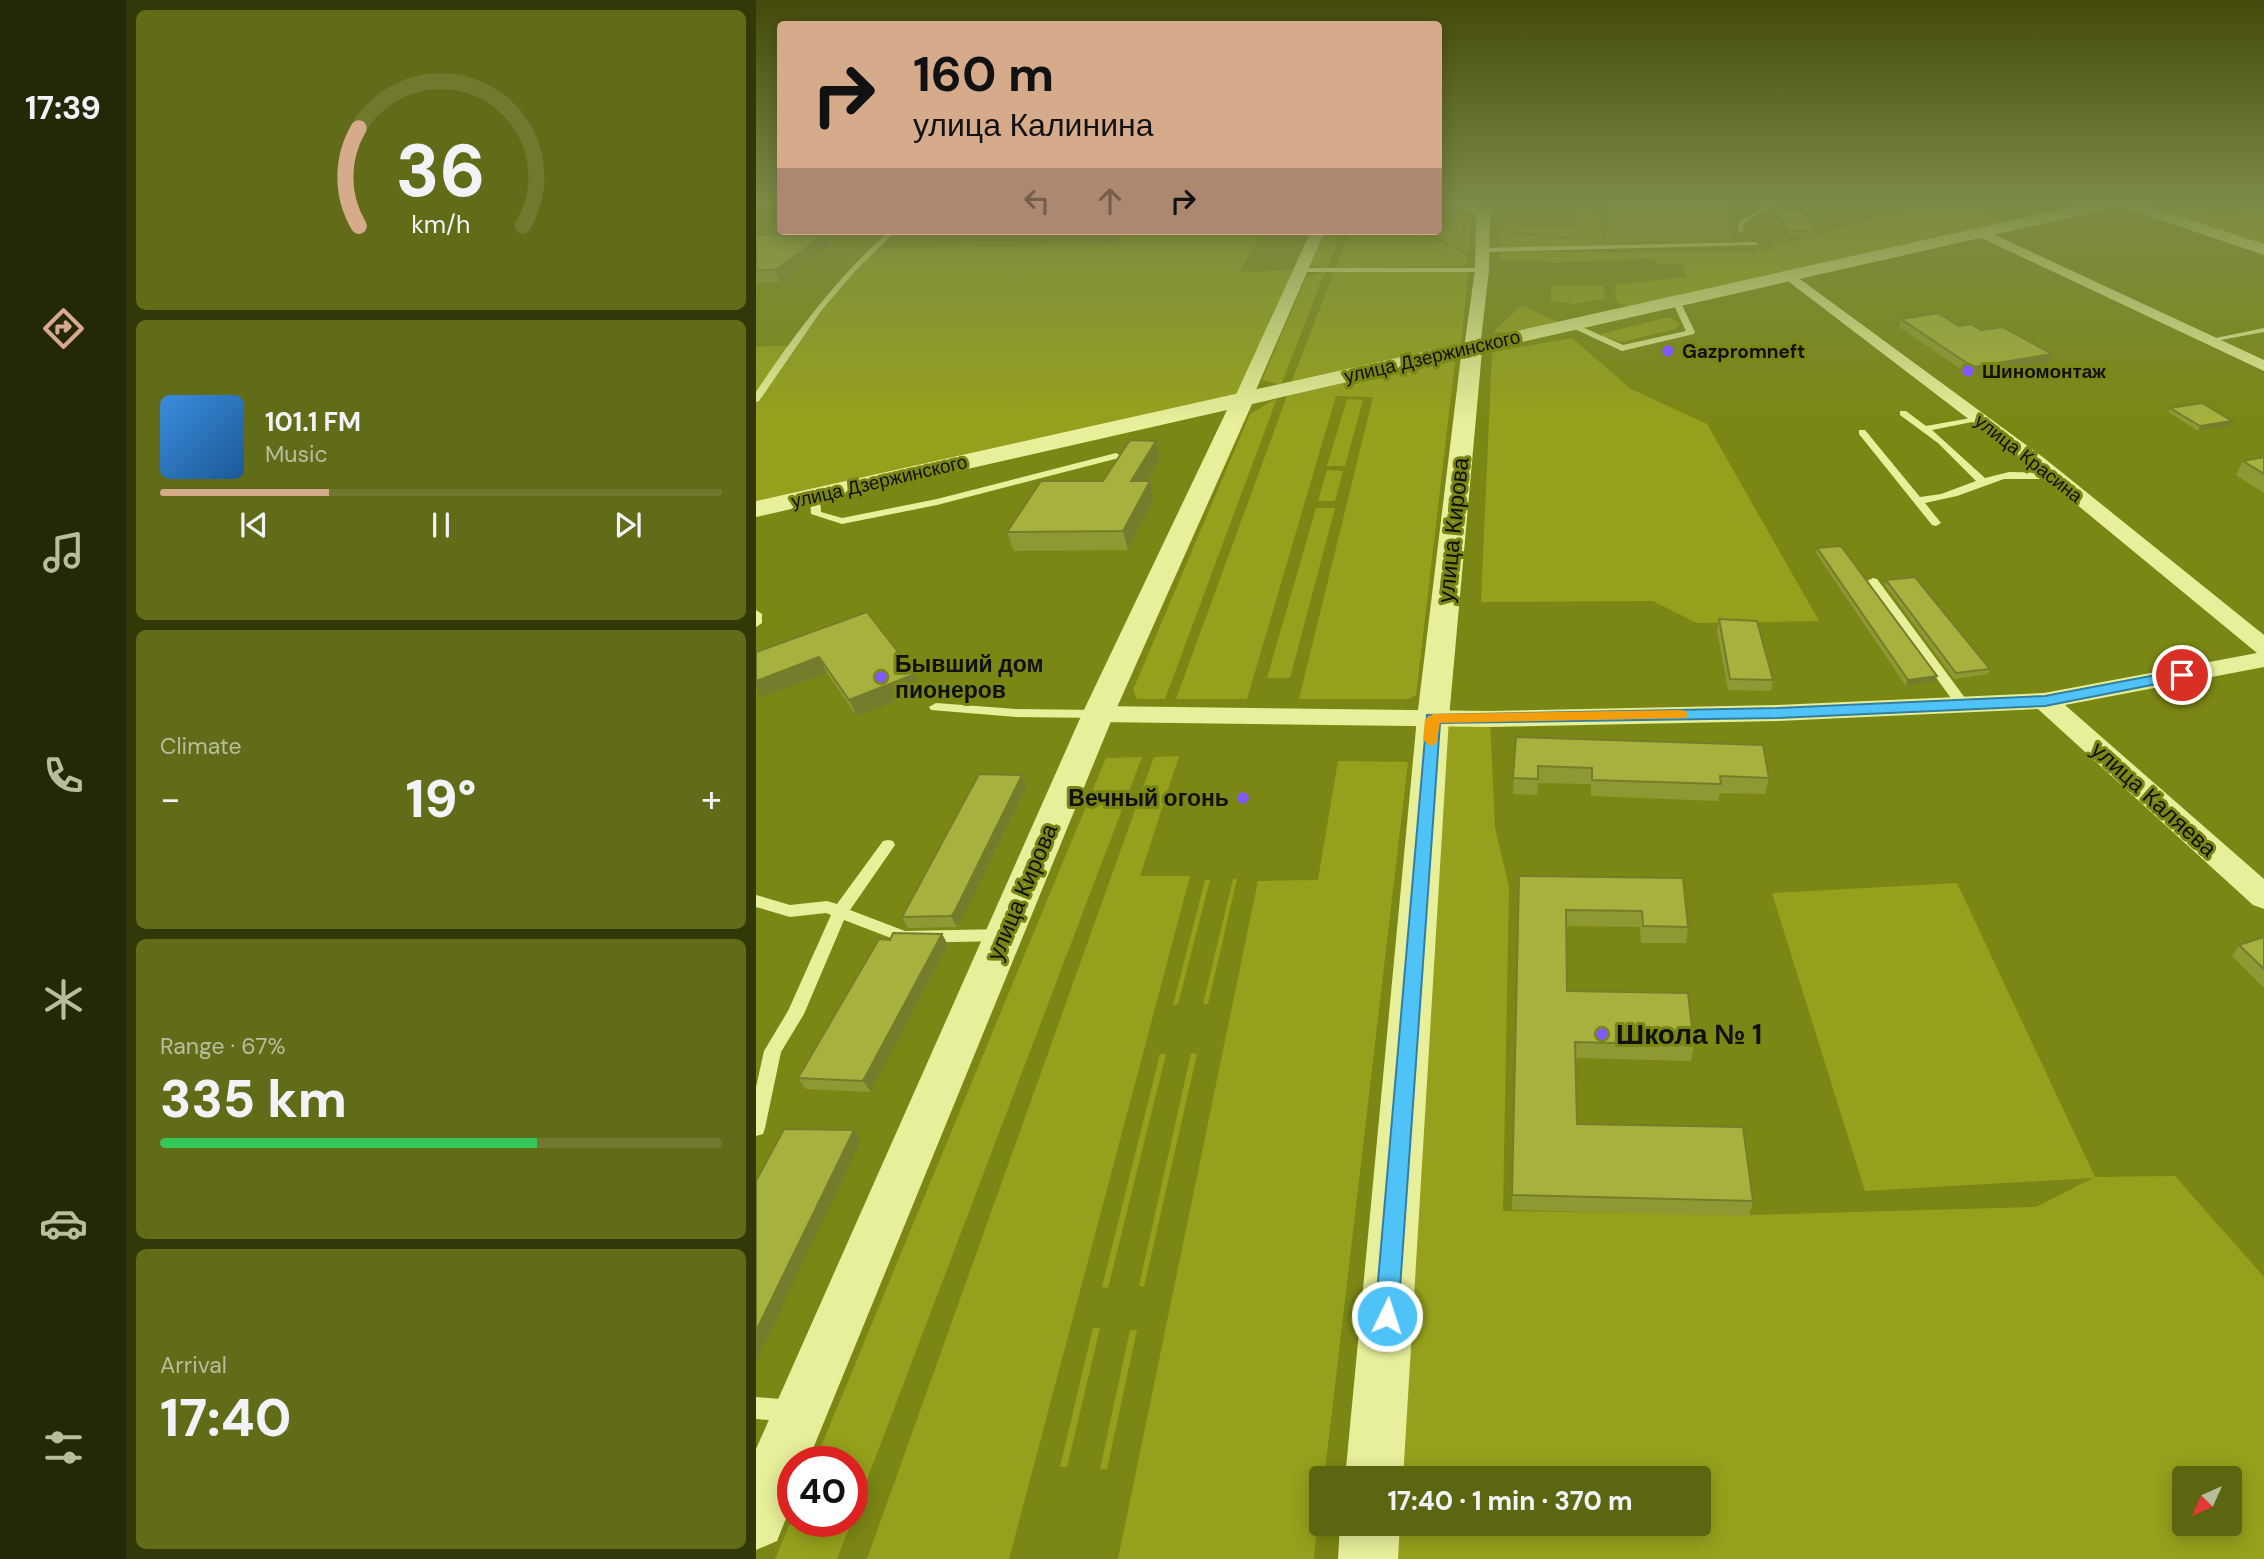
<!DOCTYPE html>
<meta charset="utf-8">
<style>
:root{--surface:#5c650f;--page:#626b18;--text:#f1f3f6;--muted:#b8bd9e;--line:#71792f;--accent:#d6ab8b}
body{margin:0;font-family:"DM Sans",sans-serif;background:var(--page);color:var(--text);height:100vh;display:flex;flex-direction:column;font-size:26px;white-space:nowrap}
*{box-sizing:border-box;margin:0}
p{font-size:23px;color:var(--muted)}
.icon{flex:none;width:38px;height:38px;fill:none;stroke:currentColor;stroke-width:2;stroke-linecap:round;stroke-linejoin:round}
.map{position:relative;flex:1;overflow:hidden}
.details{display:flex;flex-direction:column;gap:10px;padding:10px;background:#333808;width:630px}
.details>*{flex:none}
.hud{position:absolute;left:21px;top:21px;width:665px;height:214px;border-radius:7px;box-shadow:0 4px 18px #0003;background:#d6ab8b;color:#111;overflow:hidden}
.needle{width:46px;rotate:225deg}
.tools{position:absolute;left:1416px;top:1466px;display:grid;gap:14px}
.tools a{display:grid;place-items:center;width:70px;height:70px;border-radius:7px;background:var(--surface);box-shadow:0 4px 18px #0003;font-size:35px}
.speed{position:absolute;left:21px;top:1446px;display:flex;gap:14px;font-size:35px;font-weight:700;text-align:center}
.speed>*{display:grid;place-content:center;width:91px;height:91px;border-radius:50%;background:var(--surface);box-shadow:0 4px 18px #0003;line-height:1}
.speed .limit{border:10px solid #d22;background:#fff;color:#111}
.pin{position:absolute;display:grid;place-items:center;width:60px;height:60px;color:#fff;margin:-30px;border:4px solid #fff;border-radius:50%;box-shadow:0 2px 7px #0007}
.me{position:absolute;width:77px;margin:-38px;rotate:4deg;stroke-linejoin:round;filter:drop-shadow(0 0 5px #0008)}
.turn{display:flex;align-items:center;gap:24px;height:147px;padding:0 21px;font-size:32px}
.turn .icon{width:91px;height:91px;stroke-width:2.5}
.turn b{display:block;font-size:49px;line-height:60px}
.lanes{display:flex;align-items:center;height:66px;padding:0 21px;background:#0003;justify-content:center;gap:35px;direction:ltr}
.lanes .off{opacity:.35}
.big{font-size:52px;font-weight:800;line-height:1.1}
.details .widget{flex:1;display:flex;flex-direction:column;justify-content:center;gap:10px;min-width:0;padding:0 24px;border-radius:10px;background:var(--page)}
.details .dial{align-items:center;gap:0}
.dial svg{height:182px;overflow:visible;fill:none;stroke:var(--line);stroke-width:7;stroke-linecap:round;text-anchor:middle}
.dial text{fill:var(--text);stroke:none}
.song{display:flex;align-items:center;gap:21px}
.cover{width:84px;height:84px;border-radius:10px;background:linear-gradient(135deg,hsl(210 70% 55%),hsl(210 70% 35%))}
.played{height:7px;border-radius:4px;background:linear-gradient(90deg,var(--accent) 30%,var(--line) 30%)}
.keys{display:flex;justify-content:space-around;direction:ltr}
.heat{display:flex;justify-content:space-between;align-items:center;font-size:38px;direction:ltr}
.charge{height:10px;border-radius:5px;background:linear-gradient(90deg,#34c759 67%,var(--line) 0)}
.trip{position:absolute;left:553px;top:1466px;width:402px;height:70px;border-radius:7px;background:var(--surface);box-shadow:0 4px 18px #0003;font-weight:800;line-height:70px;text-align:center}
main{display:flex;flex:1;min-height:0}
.tabs{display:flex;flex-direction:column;width:126px;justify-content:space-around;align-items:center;background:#252806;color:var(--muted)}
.tabs .icon{width:49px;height:49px}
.tabs .selected{color:var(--accent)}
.tabs b{font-size:32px;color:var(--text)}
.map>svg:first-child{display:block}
</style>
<main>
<nav class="tabs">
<b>17:39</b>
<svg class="icon selected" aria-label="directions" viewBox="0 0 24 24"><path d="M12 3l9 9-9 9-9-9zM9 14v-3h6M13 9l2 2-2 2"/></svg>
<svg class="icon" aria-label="music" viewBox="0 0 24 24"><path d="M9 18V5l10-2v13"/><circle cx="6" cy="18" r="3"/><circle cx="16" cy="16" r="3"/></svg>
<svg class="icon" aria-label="phone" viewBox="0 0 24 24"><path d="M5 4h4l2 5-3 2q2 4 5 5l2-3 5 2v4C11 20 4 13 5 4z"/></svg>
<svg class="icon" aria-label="climate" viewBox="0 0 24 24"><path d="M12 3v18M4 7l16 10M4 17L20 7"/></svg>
<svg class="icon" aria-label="car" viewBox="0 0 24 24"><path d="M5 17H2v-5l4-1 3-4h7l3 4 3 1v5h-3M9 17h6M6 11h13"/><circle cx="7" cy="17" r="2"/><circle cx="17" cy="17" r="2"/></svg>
<svg class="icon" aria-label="filters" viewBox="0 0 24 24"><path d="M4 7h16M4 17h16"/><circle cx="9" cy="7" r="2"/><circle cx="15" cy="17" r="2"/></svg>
</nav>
<section class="details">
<div class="widget dial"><svg viewBox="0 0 100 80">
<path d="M14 69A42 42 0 1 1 86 69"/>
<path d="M14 69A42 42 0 0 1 14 26" stroke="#d6ab8b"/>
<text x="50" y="56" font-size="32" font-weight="700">36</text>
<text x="50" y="72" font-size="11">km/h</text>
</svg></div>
<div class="widget">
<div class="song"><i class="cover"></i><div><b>101.1 FM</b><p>Music</p></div></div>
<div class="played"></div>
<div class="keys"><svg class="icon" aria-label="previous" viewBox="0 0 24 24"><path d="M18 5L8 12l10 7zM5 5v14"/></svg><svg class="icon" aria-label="pause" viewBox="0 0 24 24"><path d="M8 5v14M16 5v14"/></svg><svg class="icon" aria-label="next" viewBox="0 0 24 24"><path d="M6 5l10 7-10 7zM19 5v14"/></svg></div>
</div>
<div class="widget"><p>Climate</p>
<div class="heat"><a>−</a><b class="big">19°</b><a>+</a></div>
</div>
<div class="widget"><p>Range · 67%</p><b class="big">335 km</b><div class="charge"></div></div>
<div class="widget"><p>Arrival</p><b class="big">17:40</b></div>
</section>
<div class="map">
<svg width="1508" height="1559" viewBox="0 0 1508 1559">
<rect width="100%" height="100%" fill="#7b8714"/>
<g fill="#95a11c" fill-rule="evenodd">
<path d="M818,204h20l10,37 -103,-11v-5h77z"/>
<path d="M1170,204h50l25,21 -371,82 -13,-5 -2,-17 72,-8 -5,-14 -24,1 -5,-6 -105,5 -4,-3h-45l2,-8 255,1v-3l18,-1 -1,-6h17z"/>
<path d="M1367,204h65l33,12 28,-6 -17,-6h32v46z"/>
<path d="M683,213l32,2 -2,38 -46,-22h15z"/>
<path d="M407,231h99l-23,41 64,-2 -60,129 -487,110v-162l37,-2 79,-96 247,-5 2,-8 40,-2z"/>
<path d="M569,231h16l-13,37 -17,-3z"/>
<path d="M594,231h67l51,25 -2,10 -130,2z"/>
<path d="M744,232l103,10 4,4 -107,2z"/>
<path d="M569,272l-44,113 -19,-5 45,-104z"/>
<path d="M578,272h134l-7,74 -170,37z"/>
<path d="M795,286h53l1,13 -30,5 -24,-3z"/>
<path d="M766,305l36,17 -49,11 -16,-1z"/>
<path d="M909,318h6l9,6 -5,5 -53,13 -19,-5 -2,-3z"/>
<path d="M816,338l59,51 76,35 112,197 -122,2 -44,-22 -172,1 11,-250z"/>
<path d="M690,359l9,3 -39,333 -7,4h-110l74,-302 -37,-1 -89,303h-71l111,-303z"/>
<path d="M521,398l-112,301h-28l-4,-9 117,-276z"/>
<path d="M591,399l16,1 -18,66h-18z"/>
<path d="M571,470l16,1 -8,30h-17z"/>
<path d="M560,508h19l-45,170h-23z"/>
<path d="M677,718l57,1 5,109 14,59 -6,324 246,4 287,-8 57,-29 -228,13 -93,-298 185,-10 138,294 80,-1 89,101v282h-896l2,-35h329v-45h-325zM1428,1479h46v45h-46z"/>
<path d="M423,756l-39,120h50l-181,683h-142l287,-802z"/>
<path d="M386,757l-290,762v-58h-37l291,-703z"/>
<path d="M582,761l70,1 -84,717h-3l-7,80h-196l140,-678 60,-1z"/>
<path d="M477,879h4l-29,125h-5z"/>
<path d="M449,880h5l-32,124 -5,1z"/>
<path d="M435,1053l6,1 -53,233 -5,-1z"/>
<path d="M404,1054h6l-58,234 -6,-1z"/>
<path d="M337,1328h7l-33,139h-7z"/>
<path d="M374,1330h7l-30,139h-7z"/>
<path d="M37,1516v5h59l-15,38h-62z"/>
</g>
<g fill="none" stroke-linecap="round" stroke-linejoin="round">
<g fill="#e7ef9a" fill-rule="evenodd">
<rect x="0" y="204" width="24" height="4"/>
<path d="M1012,204h8l-32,19 -1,9 -5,1 1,-12z"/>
<path d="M133,231h7l-40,39 -35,41 -62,90 -3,1v-10c39,-59 81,-114 133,-161z"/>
<path d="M1000,242l2,3 -275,7 -4,-2 4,-2z"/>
<path d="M547,268h179l4,2 -4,2h-182v-4z"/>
<path d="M920,299l4,2 15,31 -1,2 -72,17 -56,-26 7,-2 50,22 63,-14 -14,-30z"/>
<path d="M1508,328v4l-54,10 -4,-2z"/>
<path d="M1144,411h6l20,15 56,-10v4l-50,10 53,48 24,-6 45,1 5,3 -5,3h-50l-47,17 -32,7 16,20 -5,3 -4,-1 -73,-91v-4h6l55,67 21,-3 35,-13 -38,-38 -38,-28z"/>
<path d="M360,453l5,3 -2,2 -182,47 -95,19 -31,-10 -1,-19 5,-3 5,3 1,17 21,6 95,-19z"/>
<path d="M1117,578l4,1 91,123 2,3 -2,3h-10l-91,-127z"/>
<path d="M0,610l6,4v9l-6,4z"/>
<path d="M180,703l80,6 82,1 7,4 -7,4 -82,-1 -85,-7 -2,-3z"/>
<path d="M132,840l5,1 2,4 -45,65 55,21 98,-2 6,2 2,4 -2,4 -6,2 -99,2 -60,-23 -40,94 -23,38 -16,76 -2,6 -7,2v-49l8,-36 24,-40 43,-96 -5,-2 -36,4 -34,-10v-12l34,10 37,-4 10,3 46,-63z"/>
<path d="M0,1397l37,3 8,3 3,8 -3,8 -8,3 -37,-3z"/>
</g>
<g fill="#e7ef9a" fill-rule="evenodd">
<path d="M682,204h33l19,8 -1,58 -9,78 -8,5 -8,-5 11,-78 1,-56 -14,-4 -24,-1z"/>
<path d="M1224,228l284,132v11l-289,-136v-6z"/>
<path d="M555,231h14l-73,168 -9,5 -6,-1 -3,-4z"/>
<path d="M1033,271l255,187 220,177v32l-199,38 199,174v30l-11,-4 -215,-196 -261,12 -287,6 -392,-5 -9,-2 -4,-6 4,-6 9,-2 392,5 287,-6 267,-12 213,-40 -227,-187 -246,-188 -2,-3z"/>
</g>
<g fill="#e7ef9a" fill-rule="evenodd">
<path d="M1329,204h55l124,40v11l-148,-50 -8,4 -626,142 -33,367 -46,761h-58l72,-761 44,-362 -209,48 -138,310 -306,747h-15v40l-16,40 -21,9v-101l326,-735 145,-304 -471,107v-16z"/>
<path d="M584,1524h60l-2,35h-60z"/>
</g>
</g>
<g fill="#8f9934">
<path d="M849,204l128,21 -2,15 -124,3 -3,-25z"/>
<path d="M1018,211l41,20 -1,4h-25l-15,-21z"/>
<path d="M68,235l4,12 -48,35h-24v-45z"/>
<path d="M1145,319l58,7 22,4 71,24 -3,9 -78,13 -72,-49z"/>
<path d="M1414,408l60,18 -32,5 -30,-19z"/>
<path d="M400,441l4,18 -13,22 7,19 -26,50 -114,1 -7,-19 96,-51z"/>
<path d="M1508,457v36l-28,-18 7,-14z"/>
<path d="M1061,548l119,133 -30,5 -90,-133z"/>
<path d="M1130,580l104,89 -2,5 -34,5 -69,-94z"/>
<path d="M111,612l55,78 -65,27 -30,-44 -66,25 -5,-9v-37z"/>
<path d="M963,619l54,61 -2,11 -43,-1 -11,-60z"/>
<path d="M760,737l253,41 -4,16 -45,-1 -2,8 -127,-5v-12l-53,-1 -1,12 -24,-1z"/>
<path d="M266,775l5,11 -67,138 -3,3 -49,1 -6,-11z"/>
<path d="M763,876l164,2 5,49 -2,16h-45l-1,-16 -74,-1 1,65 127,54 -3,16 -115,-3 1,66 176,77 -4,15 -237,-6z"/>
<path d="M186,934l6,11 -77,147 -65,-3 -8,-11 92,-138z"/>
<path d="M1508,937v51l-32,-32 7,-11z"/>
</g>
<g fill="#747d2b">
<path d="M68,235l4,12 -48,35 -5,-12z"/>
<path d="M1296,354l-3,9 -78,13 2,-9z"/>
<path d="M1476,421l-2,5 -32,5 2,-5z"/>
<path d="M400,441l4,18 -24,41 -5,-19z"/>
<path d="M394,481l4,19 -26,50 -5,-19z"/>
<path d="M63,657l8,16 -66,25 -5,-10v-7z"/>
<path d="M159,674l7,16 -65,27 -8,-17z"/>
<path d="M1181,676l-1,5 -30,5 2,-6z"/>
<path d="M266,775l5,11 -67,138 -3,3 -6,-11z"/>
<path d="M186,934l6,11 -77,147 -8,-11z"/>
<path d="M98,1130l7,11 -105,221v-31z"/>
</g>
<g fill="#a6b23d" stroke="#747d2b" stroke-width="2">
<path d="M849,204h119l9,21 -125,2z"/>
<path d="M1047,210l12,21h-26l-15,-20z"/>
<path d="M3,235h65l-49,35h-19v-33z"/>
<path d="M1182,313l21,13 12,-2 10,6 22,-3 49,27 -79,13 -72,-48z"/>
<path d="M1446,403l30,18 -32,5 -30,-18z"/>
<path d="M374,440l26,1 -25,40h19l-27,50 -116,1 34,-51h62z"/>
<path d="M1508,457v17l-21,-13z"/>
<path d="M1085,546l96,130 -29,4 -91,-132z"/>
<path d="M1159,577l75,92 -34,4 -70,-93z"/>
<path d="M111,612l48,62 -66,26 -30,-43 -63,24v-29z"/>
<path d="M963,619l38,2 16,59 -43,-1z"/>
<path d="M760,737l247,8 6,33 -49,-2 1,8 -129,-4v-12l-54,-2v13l-25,-1z"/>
<path d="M223,774l43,1 -68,138 -3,3 -49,1z"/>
<path d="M763,876l164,2 5,49 -45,-1 -1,-15 -76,-1 1,81 121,2 6,52 -119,-3 2,82 166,3 10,74 -241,-6z"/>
<path d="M137,933l49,1 -79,147 -65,-3 81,-139 11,1z"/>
<path d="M1508,937v32l-25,-24z"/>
<path d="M28,1129l70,1 -98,201v-150z"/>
</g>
<linearGradient id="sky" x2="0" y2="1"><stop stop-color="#444a0b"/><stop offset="0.48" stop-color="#7c8b45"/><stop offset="1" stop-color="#7c8b45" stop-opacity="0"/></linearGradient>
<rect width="1508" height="422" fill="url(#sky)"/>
<path fill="#4fc3f7" stroke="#337fa1" stroke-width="2" d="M1426,670l5,2 2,3 -2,3 -142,28 -268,12 -337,5 -42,593 -3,8 -8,4 -9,-4 -3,-8 52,-601 350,-7 268,-12z"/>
<path fill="#f59e0b" d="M925,710l5,1 2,4 -2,3 -246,5 -4,21 -5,2 -8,-6 2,-21 8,-5z"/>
<g fill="#8258ff" stroke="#7b8714" stroke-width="2.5">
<circle cx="912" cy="351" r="7"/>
<circle cx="1212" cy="371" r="7"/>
<circle cx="125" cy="677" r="7"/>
<circle cx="487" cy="798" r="7"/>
<circle cx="846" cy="1034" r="7"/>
</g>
<g text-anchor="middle" stroke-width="6" stroke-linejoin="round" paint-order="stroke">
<g font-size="19" font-weight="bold" fill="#111" stroke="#7b8714" text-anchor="start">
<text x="926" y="358">Gazpromneft</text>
<text x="1226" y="378">Шиномонтаж</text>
</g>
<g font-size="19" fill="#111" stroke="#7b8714">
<text transform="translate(676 356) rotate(-13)" y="7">улица Дзержинского</text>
<text transform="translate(1273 458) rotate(38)" y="7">улица Красина</text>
<text transform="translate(123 481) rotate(-13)" y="7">улица Дзержинского</text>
</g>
<g font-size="23" fill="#111" stroke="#7b8714">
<text transform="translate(697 530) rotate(-84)" y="8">улица Кирова</text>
<text transform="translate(1398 799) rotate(42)" y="8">улица Каляева</text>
<text transform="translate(266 892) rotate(-67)" y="8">улица Кирова</text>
</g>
<g font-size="23" font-weight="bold" fill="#111" stroke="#7b8714" text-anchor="start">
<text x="139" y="672">Бывший дом<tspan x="139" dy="26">пионеров</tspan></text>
<text x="473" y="806" text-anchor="end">Вечный огонь</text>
</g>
<g font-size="28" font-weight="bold" fill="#111" stroke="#7b8714" text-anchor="start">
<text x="860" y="1044">Школа № 1</text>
</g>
</g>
</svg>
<div class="tools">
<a><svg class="needle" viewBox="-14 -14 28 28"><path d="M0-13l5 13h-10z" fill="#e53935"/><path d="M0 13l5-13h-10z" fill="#b8bd9e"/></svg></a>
</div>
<div class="speed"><div class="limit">40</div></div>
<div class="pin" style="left:1426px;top:675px;background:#d93025"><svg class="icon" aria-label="arrive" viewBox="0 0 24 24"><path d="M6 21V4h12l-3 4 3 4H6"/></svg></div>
<svg class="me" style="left:631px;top:1316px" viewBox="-20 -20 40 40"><circle r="17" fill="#4fc3f7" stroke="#fff" stroke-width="3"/><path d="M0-11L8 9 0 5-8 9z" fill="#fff"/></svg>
<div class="trip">17:40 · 1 min · 370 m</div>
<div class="hud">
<div class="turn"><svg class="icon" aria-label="right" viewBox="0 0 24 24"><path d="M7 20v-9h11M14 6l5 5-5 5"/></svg><div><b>160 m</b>улица Калинина</div></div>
<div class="lanes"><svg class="icon off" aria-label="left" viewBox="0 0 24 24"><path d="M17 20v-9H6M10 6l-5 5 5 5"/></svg><svg class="icon off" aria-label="ahead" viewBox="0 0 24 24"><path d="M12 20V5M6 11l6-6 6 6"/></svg><svg class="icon" aria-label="right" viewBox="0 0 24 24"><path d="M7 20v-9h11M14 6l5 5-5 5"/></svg></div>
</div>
</div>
</main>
